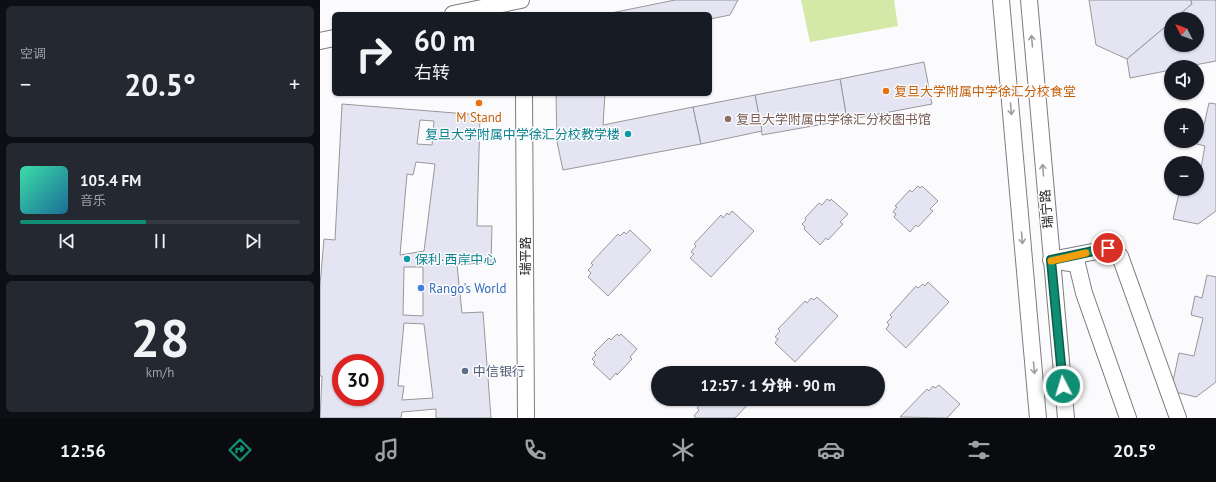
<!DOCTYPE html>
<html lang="zh">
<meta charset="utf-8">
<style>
:root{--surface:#171b24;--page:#242831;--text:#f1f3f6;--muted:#9ea1a6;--line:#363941;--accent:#108e73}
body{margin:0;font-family:"PT Sans","Noto Sans SC",sans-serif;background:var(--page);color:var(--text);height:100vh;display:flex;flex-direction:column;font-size:15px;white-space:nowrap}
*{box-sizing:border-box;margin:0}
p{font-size:13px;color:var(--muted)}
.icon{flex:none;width:22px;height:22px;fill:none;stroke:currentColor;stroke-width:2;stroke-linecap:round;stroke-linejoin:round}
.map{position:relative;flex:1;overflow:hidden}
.sheet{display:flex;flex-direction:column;gap:6px;padding:6px;background:#0d0f14;width:320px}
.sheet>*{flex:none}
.top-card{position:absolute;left:12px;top:12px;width:380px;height:84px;border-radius:6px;box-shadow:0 1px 3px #0004;background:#171b24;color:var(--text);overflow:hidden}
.needle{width:26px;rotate:312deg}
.controls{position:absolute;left:844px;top:12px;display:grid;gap:8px}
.controls a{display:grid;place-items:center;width:40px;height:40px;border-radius:50%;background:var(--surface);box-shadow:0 1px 3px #0004;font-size:20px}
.speed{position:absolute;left:12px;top:354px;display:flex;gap:8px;font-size:20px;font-weight:700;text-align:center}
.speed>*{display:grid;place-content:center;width:52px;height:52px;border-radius:50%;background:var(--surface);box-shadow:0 1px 3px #0004;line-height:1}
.speed .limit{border:6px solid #d22;background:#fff;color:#111}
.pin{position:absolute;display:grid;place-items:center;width:34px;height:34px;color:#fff;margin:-17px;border:2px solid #fff;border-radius:50%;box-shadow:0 1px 4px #0007}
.me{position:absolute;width:44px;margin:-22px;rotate:355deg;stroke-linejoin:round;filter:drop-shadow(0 0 3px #0008)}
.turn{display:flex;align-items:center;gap:14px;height:84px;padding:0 16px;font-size:18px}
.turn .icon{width:52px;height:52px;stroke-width:2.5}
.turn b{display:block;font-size:28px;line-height:34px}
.big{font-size:30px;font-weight:800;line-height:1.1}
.sheet .widget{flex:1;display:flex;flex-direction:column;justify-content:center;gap:6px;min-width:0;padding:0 14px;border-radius:6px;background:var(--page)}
.sheet .dial{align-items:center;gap:0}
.dial b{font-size:52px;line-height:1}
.song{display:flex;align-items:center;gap:12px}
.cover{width:48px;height:48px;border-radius:6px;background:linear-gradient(135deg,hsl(160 70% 55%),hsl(200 70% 35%))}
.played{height:4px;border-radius:2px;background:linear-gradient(90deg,var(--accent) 45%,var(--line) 45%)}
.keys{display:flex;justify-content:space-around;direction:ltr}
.heat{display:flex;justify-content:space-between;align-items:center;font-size:22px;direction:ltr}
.trip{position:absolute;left:331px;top:366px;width:234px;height:40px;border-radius:20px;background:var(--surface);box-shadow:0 1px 3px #0004;font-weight:800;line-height:40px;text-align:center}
.menu{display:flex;height:64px;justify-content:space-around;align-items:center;background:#090b0e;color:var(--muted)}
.menu .icon{width:28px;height:28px}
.menu .on{color:var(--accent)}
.menu b{font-size:18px;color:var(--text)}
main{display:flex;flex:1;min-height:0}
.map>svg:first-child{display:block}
</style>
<main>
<section class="sheet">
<div class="widget"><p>空调</p>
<div class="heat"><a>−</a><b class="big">20.5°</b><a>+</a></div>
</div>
<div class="widget">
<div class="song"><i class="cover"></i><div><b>105.4 FM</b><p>音乐</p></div></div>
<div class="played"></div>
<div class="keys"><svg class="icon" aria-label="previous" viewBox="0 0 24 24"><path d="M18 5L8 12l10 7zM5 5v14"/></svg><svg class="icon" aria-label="pause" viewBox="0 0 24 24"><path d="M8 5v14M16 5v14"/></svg><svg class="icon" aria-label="next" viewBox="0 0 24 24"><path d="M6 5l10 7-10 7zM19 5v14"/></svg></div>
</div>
<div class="widget dial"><b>28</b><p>km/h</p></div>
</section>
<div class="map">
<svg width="896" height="418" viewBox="0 0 896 418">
<rect width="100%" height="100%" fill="#fbfbfd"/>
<path fill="#d4e9a8" d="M481,0h93l4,26 -88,16z"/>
<g fill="#e4e4f3" stroke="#98989a" fill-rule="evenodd">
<path d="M355,0h63l-8,15 -20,4v-5h-104z"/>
<path d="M769,0h102l1,4 -18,15h-3v3l-44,37 -31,-14z"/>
<path d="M871,0h25v61l-32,6h-13v3l-41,8 -3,-19 44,-37v23h26v-26h-23l18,-15z"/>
<path d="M604,62l8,42 -85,16 -7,-41z"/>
<path d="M520,79l7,41 -85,15 -7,-40z"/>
<path d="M236,94h49l-2,31 90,-18 8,37 -138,26 -6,-28z"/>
<path d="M435,95l7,36 -61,13 -8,-37z"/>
<path d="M889,103l7,1v107l-18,13 -25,-5 7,-30h17l8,-43 -12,-3v-2h4v-17l7,1z"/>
<path d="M22,104l138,11 -3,111h15l-1,36 -34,3 5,48 21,-1 8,106h-55v-9l-34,3 -1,6h-81l2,-42h-2v-91l4,-46 11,1zM100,120l14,1 -2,24 -15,-1zM96,162l19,2 -11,87 -24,4 7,-81 6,1zM84,267h19v49l-20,-1zM84,323l20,1 9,74 -31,2 2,-14h-6zM21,363h34v34h-34z"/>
<path d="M598,186l2,2 2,-2 16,15 -8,8 3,2 -15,16 -2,-2 -6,7 -16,-15 2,-3 -3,-2 4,-5 -2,-1 15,-16 2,2z"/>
<path d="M507,199l3,2 1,-2 17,15 -8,8 3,2 -15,16 -2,-2 -6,7 -16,-16 1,-2 -3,-3 4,-4 -1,-2 14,-15 3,2z"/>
<path d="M412,211l22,20 -43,46 -21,-19 4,-4 -3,-2 5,-6 -2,-2 27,-29 2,3 4,-5 2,2z"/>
<path d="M310,230l21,20 -43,46 -20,-19 3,-4 -3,-3 5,-5 -2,-2 27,-29 2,2 4,-4 2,2z"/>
<path d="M887,275l9,2v105l-20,15 -25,-6 8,-38 15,3 9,-38 -12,-3 4,-19 7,2z"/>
<path d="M608,282l21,20 -43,46 -20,-19 3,-4 -2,-3 5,-5 -2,-2 26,-29 2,2 5,-4 2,2z"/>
<path d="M497,297l21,19 -43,46 -20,-19 3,-4 -3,-2 5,-6 -2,-2 27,-28 2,2 4,-5 3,2z"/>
<path d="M297,334l2,2 2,-2 16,15 -7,8 2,2 -15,16 -1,-2 -6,7 -17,-16 2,-2 -3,-3 4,-4 -2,-2 15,-15 2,2z"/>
<path d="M619,385l21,19 -13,14 -47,-1 27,-28 2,2 4,-5 2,2z"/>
<path d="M385,399h48l-18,19h-39l-2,-2 5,-6 -2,-2z"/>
</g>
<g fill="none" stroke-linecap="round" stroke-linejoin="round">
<defs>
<g id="minor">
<path d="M681,0l37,418"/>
<path d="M709,0l37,418"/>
<path d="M133,14l68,-14"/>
<path d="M0,41l14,-3"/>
<path d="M204,94l2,324"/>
<path d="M731,260l57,-11 12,7 58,162"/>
<path d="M737,261l20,3 7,29 44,125"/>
</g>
</defs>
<use href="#minor" stroke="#7c7c7e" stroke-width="18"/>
<use href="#minor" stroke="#fff" stroke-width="16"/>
</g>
<defs><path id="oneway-shaft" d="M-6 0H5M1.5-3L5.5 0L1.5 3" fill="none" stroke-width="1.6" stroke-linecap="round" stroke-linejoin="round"/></defs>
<g stroke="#9e9e9f">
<use href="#oneway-shaft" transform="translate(712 41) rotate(-95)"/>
<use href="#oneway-shaft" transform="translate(691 109) rotate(85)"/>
<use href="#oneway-shaft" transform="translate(723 170) rotate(-95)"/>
<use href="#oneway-shaft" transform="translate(702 238) rotate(85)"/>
<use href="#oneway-shaft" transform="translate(714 368) rotate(85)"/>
</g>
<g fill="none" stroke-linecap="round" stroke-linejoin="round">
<defs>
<path id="route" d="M743,386l-12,-126 57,-12"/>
</defs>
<use href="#route" stroke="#0a5c4b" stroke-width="10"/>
<use href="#route" stroke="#108e73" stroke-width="7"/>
<path stroke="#f59e0b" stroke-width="7" d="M731,261l35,-8"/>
</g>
<g fill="#e8710a" stroke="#fbfbfd" stroke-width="1.5">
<circle cx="566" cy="91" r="4"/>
<circle cx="159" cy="103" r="4"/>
</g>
<circle fill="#8d6e63" stroke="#fbfbfd" stroke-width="1.5" cx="408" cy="119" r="4"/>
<g fill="#0f9aa8" stroke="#fbfbfd" stroke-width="1.5">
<circle cx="308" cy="134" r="4"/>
<circle cx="87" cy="259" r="4"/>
</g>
<circle fill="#3f7fe0" stroke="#fbfbfd" stroke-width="1.5" cx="101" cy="288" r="4"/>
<circle fill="#5c6f8a" stroke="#fbfbfd" stroke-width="1.5" cx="145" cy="371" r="4"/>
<g text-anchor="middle" stroke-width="3" stroke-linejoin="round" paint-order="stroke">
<g font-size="13" fill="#c56008" stroke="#fbfbfd" text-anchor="start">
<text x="574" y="96">复旦大学附属中学徐汇分校食堂</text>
<text x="159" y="122" text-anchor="middle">M Stand</text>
</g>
<g font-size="13" fill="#785e54" stroke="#fbfbfd" text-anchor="start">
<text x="416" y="124">复旦大学附属中学徐汇分校图书馆</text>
</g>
<g font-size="13" fill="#0d838f" stroke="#fbfbfd" text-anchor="end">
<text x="300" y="139">复旦大学附属中学徐汇分校教学楼</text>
<text x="95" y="264" text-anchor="start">保利·西岸中心</text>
</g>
<g font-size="13" fill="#282829" stroke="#fbfbfd">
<text transform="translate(726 209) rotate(-95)" y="5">瑞宁路</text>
<text transform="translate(205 256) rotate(-90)" y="5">瑞平路</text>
</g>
<g font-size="13" fill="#366cbe" stroke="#fbfbfd" text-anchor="start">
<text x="109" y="293">Rango's World</text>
</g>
<g font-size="13" fill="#4e5e75" stroke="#fbfbfd" text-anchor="start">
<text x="153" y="376">中信银行</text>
</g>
</g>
</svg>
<div class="controls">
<a><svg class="needle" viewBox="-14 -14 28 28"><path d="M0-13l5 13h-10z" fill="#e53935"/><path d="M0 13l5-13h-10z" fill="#9ea1a6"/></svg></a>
<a><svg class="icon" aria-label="sound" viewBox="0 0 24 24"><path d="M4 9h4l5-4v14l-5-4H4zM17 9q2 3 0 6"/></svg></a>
<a>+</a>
<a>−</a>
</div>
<div class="speed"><div class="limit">30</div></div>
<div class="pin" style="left:788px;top:248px;background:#d93025"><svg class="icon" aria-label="arrive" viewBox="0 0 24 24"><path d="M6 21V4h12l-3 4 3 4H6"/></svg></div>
<svg class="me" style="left:743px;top:386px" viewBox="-20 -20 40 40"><circle r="17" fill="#108e73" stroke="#fff" stroke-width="3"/><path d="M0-11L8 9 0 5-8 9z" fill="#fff"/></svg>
<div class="trip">12:57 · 1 分钟 · 90 m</div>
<div class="top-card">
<div class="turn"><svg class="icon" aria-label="right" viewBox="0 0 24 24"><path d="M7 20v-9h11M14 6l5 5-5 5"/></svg><div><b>60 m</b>右转</div></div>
</div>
</div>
</main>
<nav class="menu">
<b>12:56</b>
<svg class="icon on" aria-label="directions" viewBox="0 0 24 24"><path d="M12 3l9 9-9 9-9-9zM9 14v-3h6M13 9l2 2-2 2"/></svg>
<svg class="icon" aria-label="music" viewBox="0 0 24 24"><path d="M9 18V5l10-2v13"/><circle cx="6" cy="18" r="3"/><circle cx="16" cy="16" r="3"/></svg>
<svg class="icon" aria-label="phone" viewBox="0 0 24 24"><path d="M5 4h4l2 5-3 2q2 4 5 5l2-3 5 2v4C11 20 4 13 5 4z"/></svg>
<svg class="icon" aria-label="climate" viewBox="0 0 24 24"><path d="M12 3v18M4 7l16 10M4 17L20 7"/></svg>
<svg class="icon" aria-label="car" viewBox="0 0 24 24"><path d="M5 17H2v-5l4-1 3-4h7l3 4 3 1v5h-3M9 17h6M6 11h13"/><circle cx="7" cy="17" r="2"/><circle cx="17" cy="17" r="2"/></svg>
<svg class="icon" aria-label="filters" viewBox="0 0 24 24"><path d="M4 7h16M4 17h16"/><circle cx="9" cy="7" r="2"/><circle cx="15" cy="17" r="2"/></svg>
<b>20.5°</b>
</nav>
